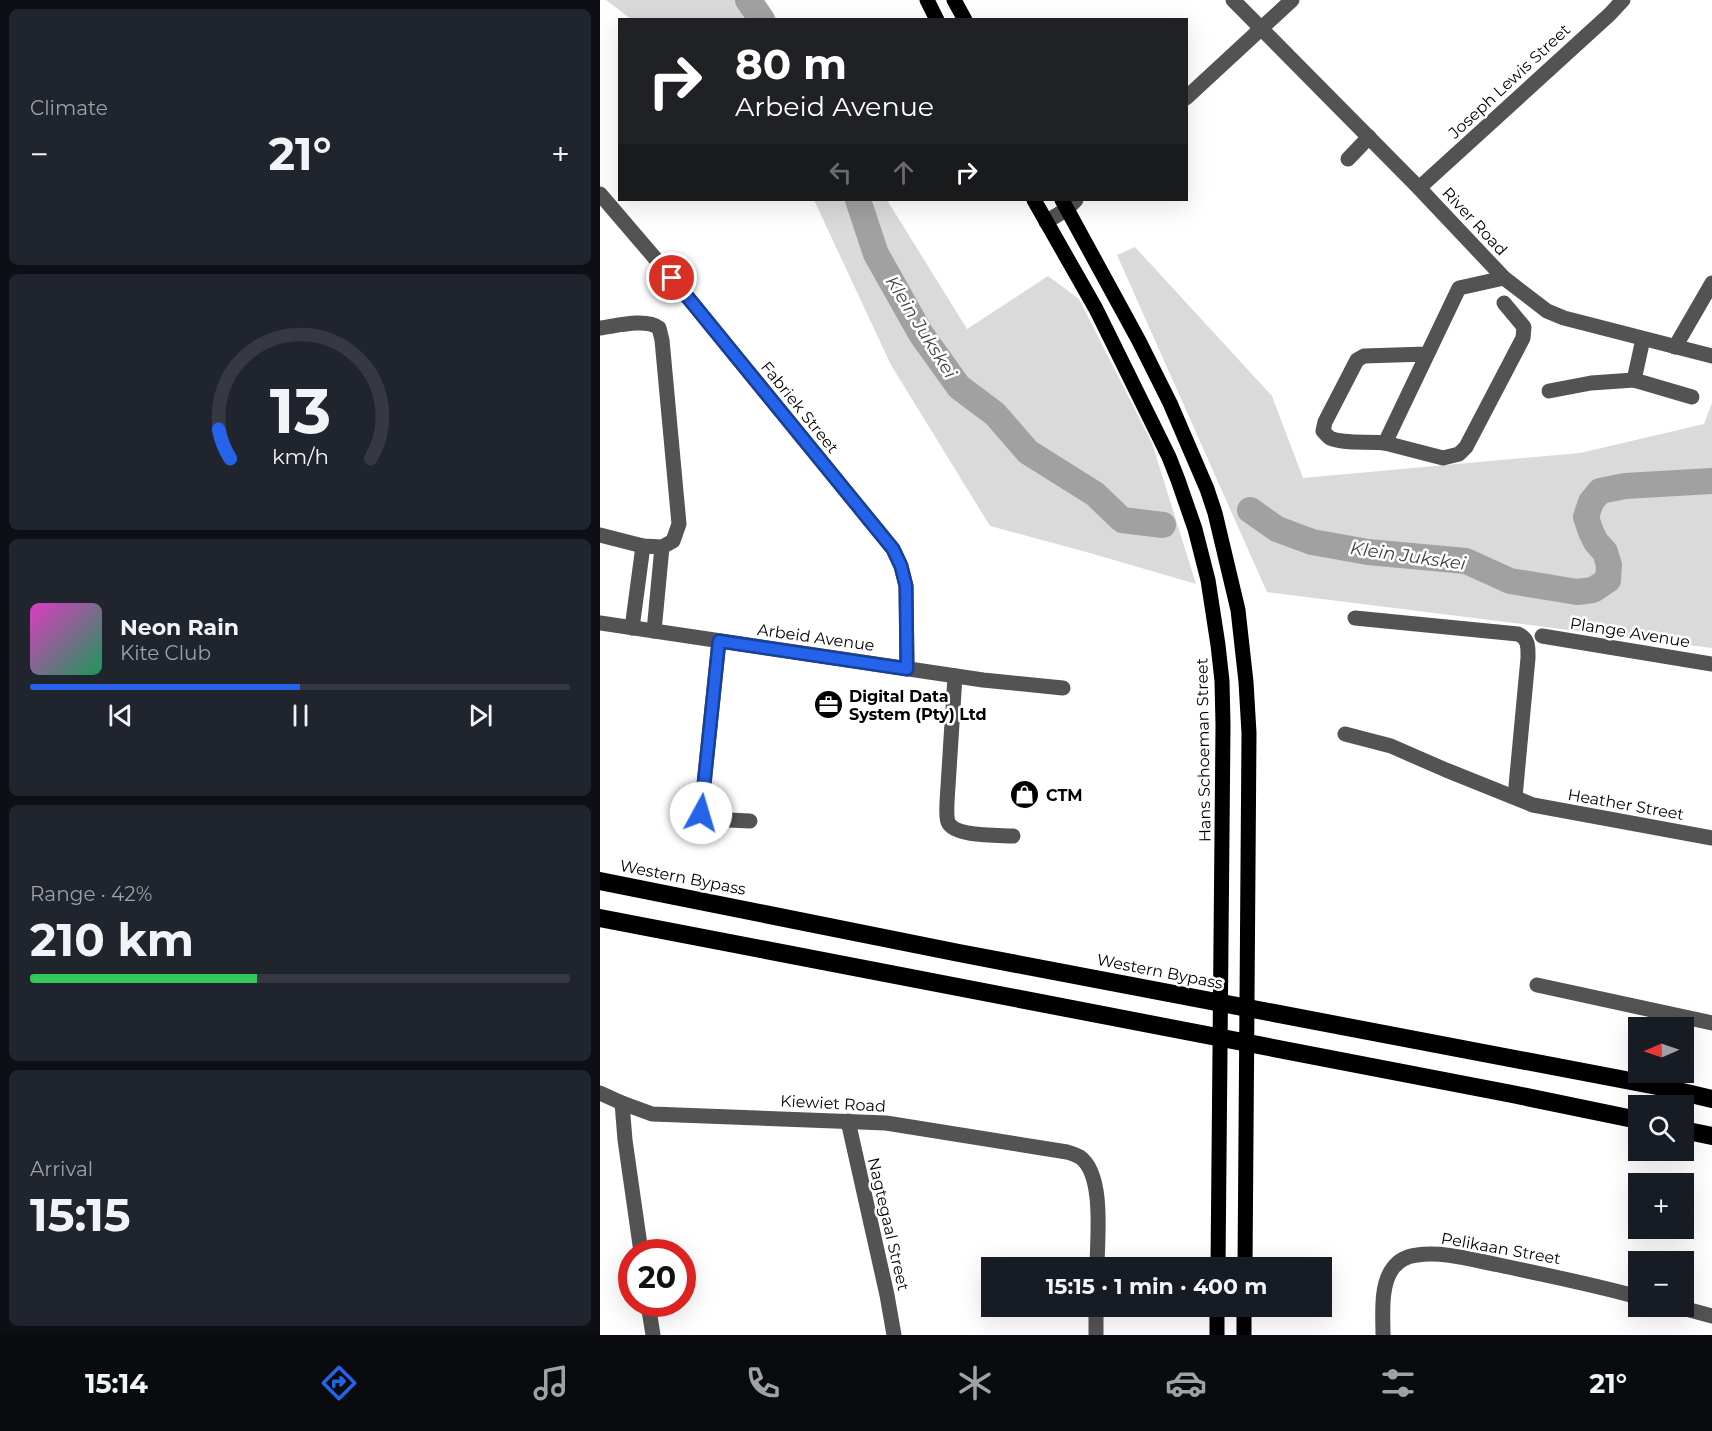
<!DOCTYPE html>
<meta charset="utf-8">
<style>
:root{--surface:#171b24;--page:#20242c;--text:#f1f3f6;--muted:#9ea1a6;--line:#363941;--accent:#2563eb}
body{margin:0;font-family:Montserrat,sans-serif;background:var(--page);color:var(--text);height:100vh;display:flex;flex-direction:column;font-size:22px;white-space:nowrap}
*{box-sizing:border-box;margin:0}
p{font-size:20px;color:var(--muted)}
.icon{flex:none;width:33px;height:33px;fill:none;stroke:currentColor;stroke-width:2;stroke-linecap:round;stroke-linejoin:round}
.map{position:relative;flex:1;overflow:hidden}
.details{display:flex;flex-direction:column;gap:9px;padding:9px;background:#0d0f14;width:600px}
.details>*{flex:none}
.guide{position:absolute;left:18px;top:18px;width:570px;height:183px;border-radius:0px;box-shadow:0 6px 24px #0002;background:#202124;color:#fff;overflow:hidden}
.needle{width:39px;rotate:268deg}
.controls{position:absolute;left:1028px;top:1017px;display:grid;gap:12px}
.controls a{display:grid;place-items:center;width:66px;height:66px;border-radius:0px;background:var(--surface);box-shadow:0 6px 24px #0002;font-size:30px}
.speed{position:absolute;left:18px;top:1239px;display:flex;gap:12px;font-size:30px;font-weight:700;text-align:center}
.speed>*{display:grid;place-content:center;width:78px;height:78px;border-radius:50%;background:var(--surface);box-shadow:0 6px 24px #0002;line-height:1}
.speed .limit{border:9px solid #d22;background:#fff;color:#111}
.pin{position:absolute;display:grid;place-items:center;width:51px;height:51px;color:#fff;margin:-26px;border:3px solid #fff;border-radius:50%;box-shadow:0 2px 6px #0007}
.me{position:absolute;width:66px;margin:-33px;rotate:6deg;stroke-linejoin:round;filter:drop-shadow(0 0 4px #0008)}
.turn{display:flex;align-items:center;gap:21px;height:126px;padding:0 18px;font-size:27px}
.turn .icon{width:78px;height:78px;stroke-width:2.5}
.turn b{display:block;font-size:42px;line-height:51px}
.lanes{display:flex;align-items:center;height:57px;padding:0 18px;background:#0003;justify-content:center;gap:30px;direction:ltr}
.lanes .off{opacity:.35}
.big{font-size:45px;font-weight:700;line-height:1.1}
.details .card{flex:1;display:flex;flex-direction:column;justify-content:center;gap:9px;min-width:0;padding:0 21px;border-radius:9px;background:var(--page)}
.details .dial{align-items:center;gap:0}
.dial svg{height:156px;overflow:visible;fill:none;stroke:var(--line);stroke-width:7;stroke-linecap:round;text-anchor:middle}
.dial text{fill:var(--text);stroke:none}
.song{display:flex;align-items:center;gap:18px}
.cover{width:72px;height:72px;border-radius:9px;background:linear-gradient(135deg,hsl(310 70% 55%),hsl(150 70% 35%))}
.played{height:6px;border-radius:3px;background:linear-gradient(90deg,var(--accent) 50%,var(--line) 50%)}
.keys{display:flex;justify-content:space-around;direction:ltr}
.heat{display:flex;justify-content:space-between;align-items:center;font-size:33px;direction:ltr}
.charge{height:9px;border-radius:4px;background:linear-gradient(90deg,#34c759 42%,var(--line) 0)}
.trip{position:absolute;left:381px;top:1257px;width:351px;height:60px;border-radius:0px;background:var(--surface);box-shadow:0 6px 24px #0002;font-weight:700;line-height:60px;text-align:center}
.menu{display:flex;height:96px;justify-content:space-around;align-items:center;background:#090b0e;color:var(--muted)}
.menu .icon{width:42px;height:42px}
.menu .active{color:var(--accent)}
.menu b{font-size:27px;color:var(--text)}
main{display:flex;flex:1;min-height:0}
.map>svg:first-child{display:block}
</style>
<main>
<section class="details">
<div class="card"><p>Climate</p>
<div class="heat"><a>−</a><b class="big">21°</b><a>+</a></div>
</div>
<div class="card dial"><svg viewBox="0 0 100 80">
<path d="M14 69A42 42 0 1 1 86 69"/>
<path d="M14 69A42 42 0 0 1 8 54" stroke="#2563eb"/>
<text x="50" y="56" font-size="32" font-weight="700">13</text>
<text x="50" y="72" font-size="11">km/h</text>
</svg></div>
<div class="card">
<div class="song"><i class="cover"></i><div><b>Neon Rain</b><p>Kite Club</p></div></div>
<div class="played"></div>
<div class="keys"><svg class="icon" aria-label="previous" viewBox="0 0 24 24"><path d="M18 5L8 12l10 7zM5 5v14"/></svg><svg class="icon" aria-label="pause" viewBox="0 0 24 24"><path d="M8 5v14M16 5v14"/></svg><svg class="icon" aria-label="next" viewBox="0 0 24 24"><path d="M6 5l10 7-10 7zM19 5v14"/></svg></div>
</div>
<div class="card"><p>Range · 42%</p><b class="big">210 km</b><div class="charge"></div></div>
<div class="card"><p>Arrival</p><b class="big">15:15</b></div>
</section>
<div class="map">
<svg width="1112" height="1335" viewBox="0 0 1112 1335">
<rect width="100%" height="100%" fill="#fff"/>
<g fill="#dadada">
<path d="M6,0h159l12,19h-146z"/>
<path d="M214,200h73l80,129 81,-53 31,23 73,144 44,141 -106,-31 -100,-27 -99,-161z"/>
<path d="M535,247l137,149 31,82 277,-25 124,-29 8,-21v245l-445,-56 -150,-337z"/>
</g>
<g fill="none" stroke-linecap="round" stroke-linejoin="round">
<g stroke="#a1a1a1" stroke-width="26">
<path d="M148,0l14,20"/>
<path d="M258,200l18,54 45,80 38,53 36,27 33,38 67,42 27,26 41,5"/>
<path d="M650,510l27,19 35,13 56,10 98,9 44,20 67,11 16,-2 15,-10 1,-15 -4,-13 -9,-10 -5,-10 -5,-15 5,-15 9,-11 25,-5 87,-5"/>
</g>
<g stroke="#535353" stroke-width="15">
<path d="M633,0l186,188 85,90 43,33 17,7 148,38"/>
<path d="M586,98l106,-98"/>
<path d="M748,159l21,-22"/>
<path d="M819,188l191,-174 13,-14"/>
<path d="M0,194l72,84 221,271 8,17 5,20 1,83"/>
<path d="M446,222l21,-13 9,-9"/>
<path d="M0,328c16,-2 46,-10 59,0l3,12 17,184 -6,17 -11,6 -19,-1 -43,-11"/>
<path d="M1075,347l37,-64"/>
<path d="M827,354l-63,2 -7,4 -32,62 -2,9c2,2 4,5 7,7 13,6 40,3 55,5l74,-155 45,-10"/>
<path d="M1034,380l9,-41"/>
<path d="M949,391l42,-8 43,-3 58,17"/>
<path d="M785,443l58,15 16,-4 7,-7 57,-109 1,-11 -20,-24"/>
<path d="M755,618l163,16c11,5 10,13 10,24l-13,139"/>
<path d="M0,623l383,57 80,8"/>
<path d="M32,628l11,-82"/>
<path d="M54,631l8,-84"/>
<path d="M942,636l170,28"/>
<path d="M119,641l-18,172 6,6 43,2"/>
<path d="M355,676l-8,126c0,6 -1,14 1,20 6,15 51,13 65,14"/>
<path d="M745,734l46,12 55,24 87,35 179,33"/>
<path d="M937,985l175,38"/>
<path d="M0,1093l22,10 30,11 234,9 181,29c4,1 9,3 13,5 25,18 17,83 17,111"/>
<path d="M22,1103l3,37 16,112"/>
<path d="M248,1121l39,174 7,40"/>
<path d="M48,1304l5,31"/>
<path d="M1075,1306l37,10"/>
<path d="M496,1335v-29"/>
<path d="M783,1335c0,-21 -3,-50 10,-67 6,-8 15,-12 24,-13 26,-4 56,5 82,10 46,10 93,19 139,32"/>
</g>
<g stroke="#000" stroke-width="15">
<path d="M327,0l10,20"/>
<path d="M354,0l11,20"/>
<path d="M434,200l62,109 73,148 9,23 17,49 13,51 10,65 4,36 1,44 -5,543"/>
<path d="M462,200l77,141 31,62 37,86 8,24 23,97 8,72 3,51 -4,535"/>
<path d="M617,1335v-29"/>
<path d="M644,1335v-29"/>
</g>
<g stroke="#000" stroke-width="18">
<path d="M0,881l359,72 698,133 55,13"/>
<path d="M0,918l912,176 126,26"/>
<path d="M1083,1130l29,6"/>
</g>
</g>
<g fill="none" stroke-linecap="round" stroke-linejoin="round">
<defs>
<path id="route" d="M72,278l221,271 8,17 5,20 1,83 -188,-28 -18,172"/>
</defs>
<use href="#route" stroke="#184099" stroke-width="15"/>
<use href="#route" stroke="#2563eb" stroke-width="10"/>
</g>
<defs>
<symbol id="office-disc" viewBox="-11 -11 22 22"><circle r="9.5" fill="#000" stroke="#fff"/><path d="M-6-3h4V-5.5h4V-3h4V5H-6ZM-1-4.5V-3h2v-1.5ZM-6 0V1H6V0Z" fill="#fff"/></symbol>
<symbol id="shop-disc" viewBox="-11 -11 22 22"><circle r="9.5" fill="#000" stroke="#fff"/><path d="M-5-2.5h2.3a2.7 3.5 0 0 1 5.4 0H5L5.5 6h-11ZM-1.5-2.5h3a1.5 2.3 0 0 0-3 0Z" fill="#fff"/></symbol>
</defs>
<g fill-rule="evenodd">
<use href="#office-disc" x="212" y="688" width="33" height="33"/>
<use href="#shop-disc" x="408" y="778" width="33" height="33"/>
</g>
<g text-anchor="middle" stroke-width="5" stroke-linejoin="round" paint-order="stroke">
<g font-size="16" fill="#000" stroke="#fff">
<text transform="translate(909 81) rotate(-43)" y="6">Joseph Lewis Street</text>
<text transform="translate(875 221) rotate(47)" y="6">River Road</text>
<text transform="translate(200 407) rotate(51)" y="6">Fabriek Street</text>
<text transform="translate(1030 632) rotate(9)" y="6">Plange Avenue</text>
<text transform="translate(216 637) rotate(8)" y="6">Arbeid Avenue</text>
<text transform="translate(603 750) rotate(-91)" y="6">Hans Schoeman Street</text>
<text transform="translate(1026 804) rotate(10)" y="6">Heather Street</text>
<text transform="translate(83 877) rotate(11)" y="6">Western Bypass</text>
<text transform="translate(560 971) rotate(11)" y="6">Western Bypass</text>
<text transform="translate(233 1103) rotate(3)" y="6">Kiewiet Road</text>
<text transform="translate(289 1224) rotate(77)" y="6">Nagtegaal Street</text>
<text transform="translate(901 1248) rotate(10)" y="6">Pelikaan Street</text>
</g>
<g font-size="16" font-weight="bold" fill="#000" stroke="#fff" text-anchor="start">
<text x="249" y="702">Digital Data<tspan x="249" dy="18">System (Pty) Ltd</tspan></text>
<text x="446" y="801">CTM</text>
</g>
<g font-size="18" font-style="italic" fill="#424242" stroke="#fff">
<text transform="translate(321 327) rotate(58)" y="6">Klein Jukskei</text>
<text transform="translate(808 556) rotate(8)" y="6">Klein Jukskei</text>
</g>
</g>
</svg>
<div class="controls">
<a><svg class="needle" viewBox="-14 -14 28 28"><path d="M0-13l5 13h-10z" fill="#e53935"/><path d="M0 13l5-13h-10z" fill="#9ea1a6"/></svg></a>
<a><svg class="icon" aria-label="search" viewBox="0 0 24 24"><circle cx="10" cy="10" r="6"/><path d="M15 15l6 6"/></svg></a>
<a>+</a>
<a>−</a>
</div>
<div class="speed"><div class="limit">20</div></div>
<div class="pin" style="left:72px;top:278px;background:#d93025"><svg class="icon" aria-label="arrive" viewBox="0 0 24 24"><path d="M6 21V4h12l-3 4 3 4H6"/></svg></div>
<svg class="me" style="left:101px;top:813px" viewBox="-20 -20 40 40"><circle r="19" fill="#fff"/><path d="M0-13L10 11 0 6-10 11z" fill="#2563eb"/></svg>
<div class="trip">15:15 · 1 min · 400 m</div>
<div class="guide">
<div class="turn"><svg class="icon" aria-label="right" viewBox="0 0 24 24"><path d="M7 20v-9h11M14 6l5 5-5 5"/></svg><div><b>80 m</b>Arbeid Avenue</div></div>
<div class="lanes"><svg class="icon off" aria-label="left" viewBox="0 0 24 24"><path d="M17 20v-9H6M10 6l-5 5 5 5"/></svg><svg class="icon off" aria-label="ahead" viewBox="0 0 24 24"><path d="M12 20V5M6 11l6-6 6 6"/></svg><svg class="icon" aria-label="right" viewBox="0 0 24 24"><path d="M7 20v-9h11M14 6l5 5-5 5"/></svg></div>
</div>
</div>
</main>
<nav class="menu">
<b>15:14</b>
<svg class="icon active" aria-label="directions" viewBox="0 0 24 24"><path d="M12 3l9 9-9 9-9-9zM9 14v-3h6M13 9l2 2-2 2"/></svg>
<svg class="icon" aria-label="music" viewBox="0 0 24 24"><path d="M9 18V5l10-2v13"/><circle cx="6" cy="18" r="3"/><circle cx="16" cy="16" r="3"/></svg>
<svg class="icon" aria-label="phone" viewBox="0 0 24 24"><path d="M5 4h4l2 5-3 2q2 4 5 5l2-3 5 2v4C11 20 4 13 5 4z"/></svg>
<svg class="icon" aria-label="climate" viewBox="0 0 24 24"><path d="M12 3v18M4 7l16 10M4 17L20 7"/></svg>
<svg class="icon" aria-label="car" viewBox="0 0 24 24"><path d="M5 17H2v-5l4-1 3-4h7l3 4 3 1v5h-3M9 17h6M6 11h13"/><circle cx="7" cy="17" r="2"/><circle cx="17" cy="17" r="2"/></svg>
<svg class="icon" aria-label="filters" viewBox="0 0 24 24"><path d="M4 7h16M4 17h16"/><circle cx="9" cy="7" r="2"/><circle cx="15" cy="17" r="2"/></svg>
<b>21°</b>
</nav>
